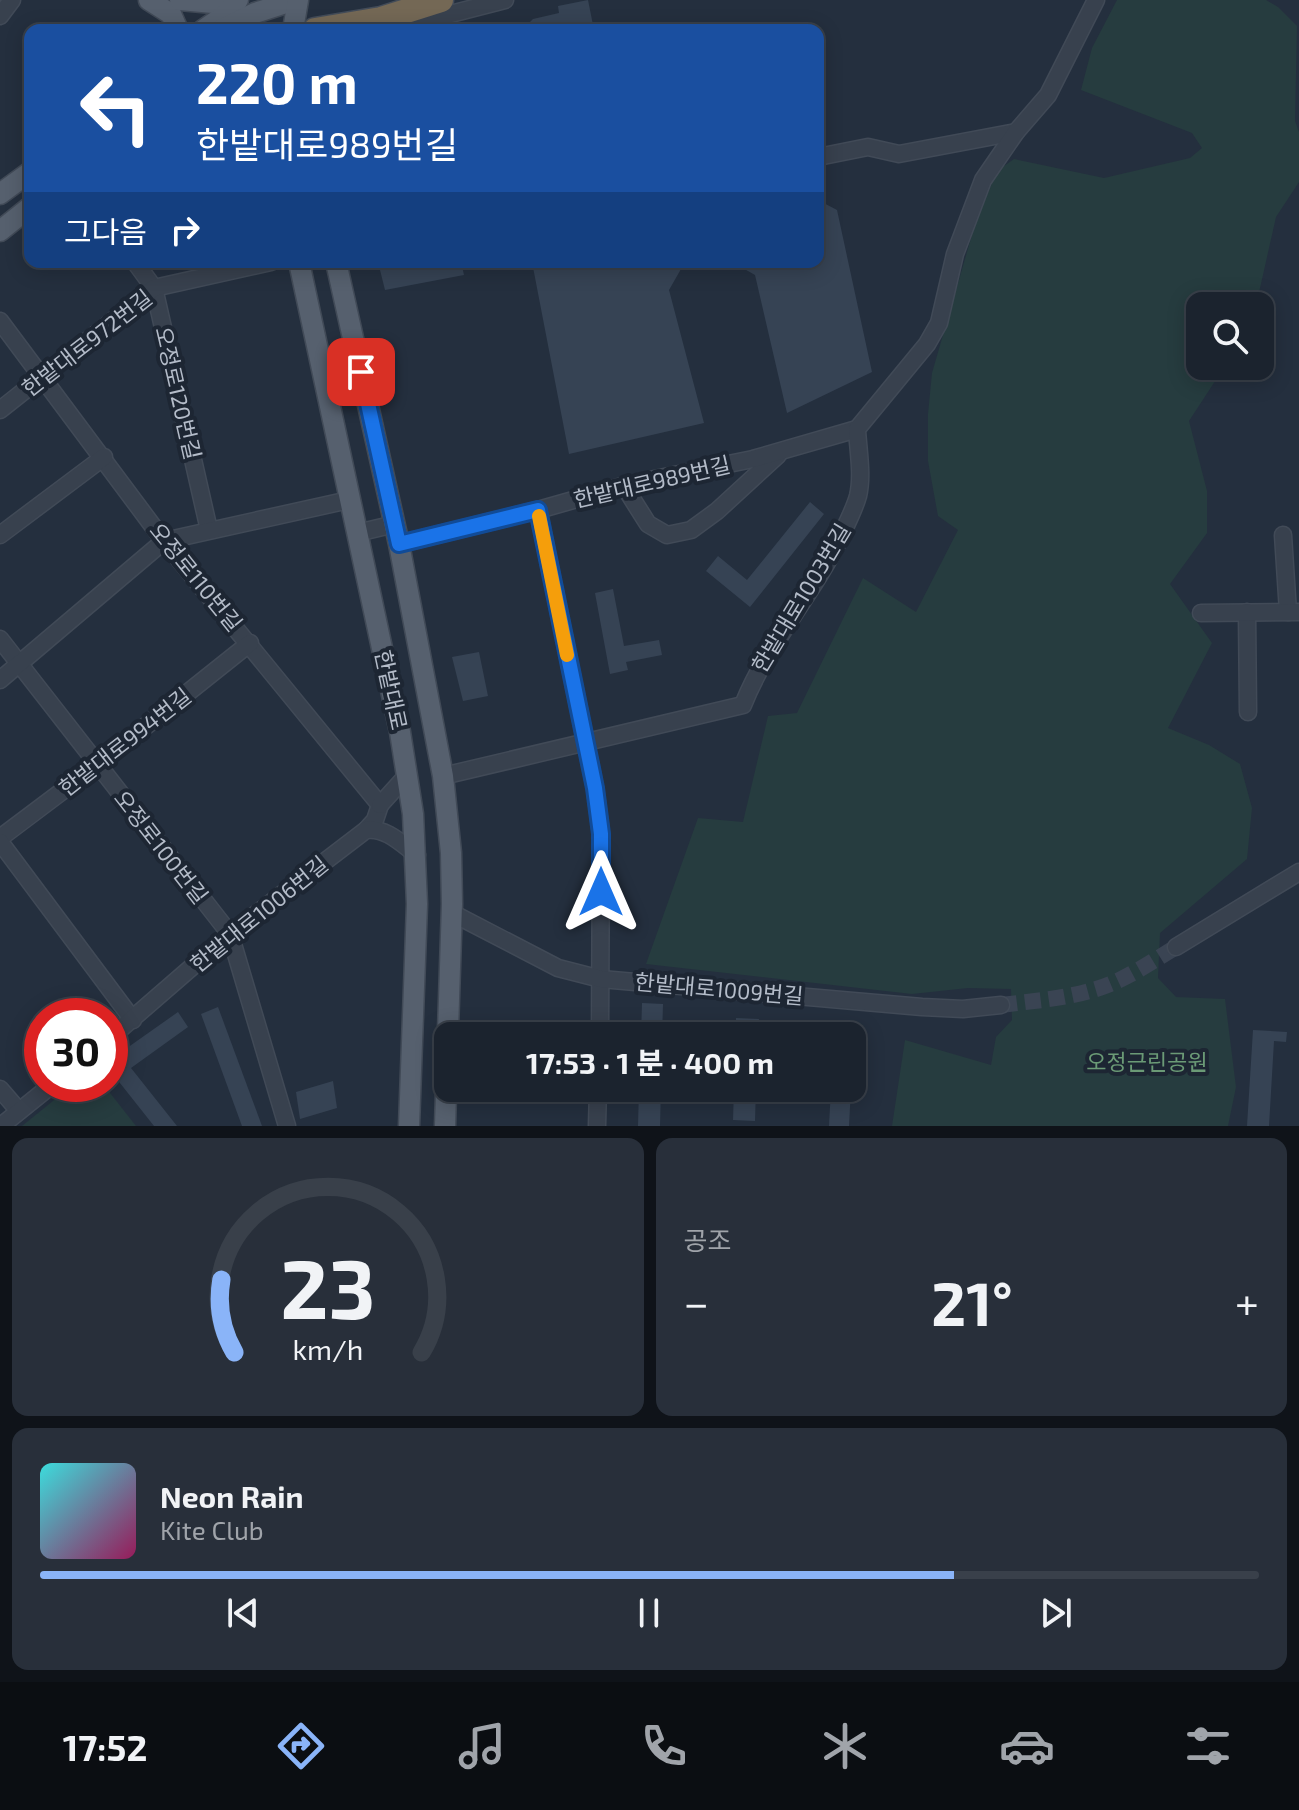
<!DOCTYPE html>
<html lang="ko">
<meta charset="utf-8">
<style>
:root{--surface:#1b232e;--page:#282f3a;--text:#f1f3f6;--muted:#a0a4aa;--line:#39404a;--accent:#8ab4f8}
body{margin:0;font-family:"Exo 2","Noto Sans KR",sans-serif;background:var(--page);color:var(--text);height:100vh;display:flex;flex-direction:column;font-size:30px;white-space:nowrap}
*{box-sizing:border-box;margin:0}
p{font-size:26px;color:var(--muted)}
.icon{flex:none;width:44px;height:44px;fill:none;stroke:currentColor;stroke-width:2;stroke-linecap:round;stroke-linejoin:round}
.map{position:relative;height:1126px;overflow:hidden}
.sheet{display:flex;flex-direction:column;gap:12px;padding:12px;background:#0f1319;flex:1}
.sheet>*{flex:none}
.banner{position:absolute;left:24px;top:24px;width:800px;height:244px;border-radius:16px;box-shadow:0 4px 20px #0003,0 0 0 2px var(--line);background:#1a4fa0;color:#fff;overflow:hidden}
.controls{position:absolute;left:1186px;top:292px;display:grid;gap:16px}
.controls a{display:grid;place-items:center;width:88px;height:88px;border-radius:16px;background:var(--surface);box-shadow:0 4px 20px #0003,0 0 0 2px var(--line);font-size:40px}
.speed{position:absolute;left:24px;top:998px;display:flex;gap:16px;font-size:40px;font-weight:700;text-align:center}
.speed>*{display:grid;place-content:center;width:104px;height:104px;border-radius:50%;background:var(--surface);box-shadow:0 4px 20px #0003,0 0 0 2px var(--line);line-height:1}
.speed .limit{border:12px solid #d22;background:#fff;color:#111}
.pin{position:absolute;display:grid;place-items:center;width:68px;height:68px;color:#fff;margin:-34px;border-radius:16px;box-shadow:0 4px 12px #0006}
.me{position:absolute;width:88px;margin:-44px;rotate:0deg;stroke-linejoin:round;filter:drop-shadow(0 0 6px #0008)}
.turn{display:flex;align-items:center;gap:28px;height:168px;padding:0 40px;font-size:36px}
.turn .icon{width:104px;height:104px;stroke-width:2.5}
.turn b{display:block;font-size:56px;line-height:68px}
.then{display:flex;align-items:center;height:76px;padding:0 40px;background:#0003;gap:16px;font-size:30px}
.big{font-size:60px;font-weight:700;line-height:1.1}
.sheet .card{flex:1;display:flex;flex-direction:column;justify-content:center;gap:12px;min-width:0;padding:0 28px;border-radius:16px;background:var(--page)}
.sheet .dial{align-items:center;gap:0}
.dial svg{height:208px;overflow:visible;fill:none;stroke:var(--line);stroke-width:7;stroke-linecap:round;text-anchor:middle}
.dial text{fill:var(--text);stroke:none}
.song{display:flex;align-items:center;gap:24px}
.cover{width:96px;height:96px;border-radius:12px;background:linear-gradient(135deg,hsl(180 70% 55%),hsl(330 70% 35%))}
.played{height:8px;border-radius:4px;background:linear-gradient(90deg,var(--accent) 75%,var(--line) 75%)}
.keys{display:flex;justify-content:space-around;direction:ltr}
.heat{display:flex;justify-content:space-between;align-items:center;font-size:44px;direction:ltr}
.sheet .tiles{flex:1;display:grid;gap:12px;grid-template-columns:1fr 1fr}
.card:last-child{grid-column:span 2}
.trip{position:absolute;left:434px;top:1022px;width:432px;height:80px;border-radius:16px;background:var(--surface);box-shadow:0 4px 20px #0003,0 0 0 2px var(--line);font-weight:700;line-height:80px;text-align:center}
.tabs{display:flex;height:128px;justify-content:space-around;align-items:center;background:#0b0e12;color:var(--muted)}
.tabs .icon{width:56px;height:56px}
.tabs .on{color:var(--accent)}
.tabs b{font-size:36px;color:var(--text)}
.map>svg:first-child{display:block}
</style>
<div class="map">
<svg width="1299" height="1126" viewBox="0 0 1299 1126">
<rect width="100%" height="100%" fill="#242f3e"/>
<g fill="#263c3f">
<path d="M1117,0h149l12,7 19,19 -2,95 4,11v50l-23,35 -20,89h-56v60h25l-36,55 18,70v42l-37,51 42,59 -44,85 41,17 31,19 12,44 -5,51 -87,74 -2,45 18,19 49,2 11,88 -8,39h-336l13,-86 86,25 5,-28 16,-17 -1,-31 -43,-1 -56,6 -266,-30 52,-146 45,4 25,-106 29,-3 66,-135 53,34 42,-82 -20,-14 -10,-55v-47l4,-41 44,-152 21,-50 17,-12 90,19 86,-20 12,-10 -10,-15 -111,-43 11,-42z"/>
<path d="M74,1084h29l33,42h-114z"/>
</g>
<g fill="#364354">
<path d="M588,0l6,30h-72l11,-11 26,-6 -1,-7z"/>
<path d="M818,200l19,10 35,162 -85,41 -32,-138 -23,-13h86z"/>
<path d="M378,262h83l3,13 -79,15z"/>
<path d="M532,262h153l-16,28 35,133 -135,31z"/>
<path d="M810,502l14,12 -74,93 -44,-36 12,-15 29,24z"/>
<path d="M613,589l11,57 35,-6 3,15 -36,7 2,8 -18,4 -15,-81z"/>
<path d="M479,652l9,44 -25,5 -11,-44z"/>
<path d="M642,1003l21,1 -1,32h-21z"/>
<path d="M218,1007l44,119h-20l-41,-112z"/>
<path d="M178,1012l10,15 -57,41 46,58h-23l-38,-48 -6,5v-23z"/>
<path d="M736,1018l23,1 -1,17h-22z"/>
<path d="M1253,1030l34,2 -1,10 -12,-1 -5,85h-22z"/>
<path d="M333,1081l4,27 -37,11 -4,-27z"/>
<path d="M639,1088h22l-1,38h-22z"/>
<path d="M734,1088h22l-1,33 -22,-1z"/>
<path d="M831,1088h20l-2,38h-20z"/>
</g>
<g fill="none" stroke-linecap="round" stroke-linejoin="round">
<path stroke="#3a4453" stroke-width="16" stroke-dasharray="16 8" stroke-linecap="butt" d="M1001,1005c31,-4 62,-6 92,-15 29,-8 57,-27 83,-43"/>
<defs>
<g id="minor">
<path d="M0,16l12,-16"/>
<path d="M403,19l32,-1 70,-18"/>
<path d="M818,157l50,-10 31,7 117,-22"/>
<path d="M135,262l19,26 55,242"/>
<path d="M0,321l164,220 216,264 -5,15 -9,10"/>
<path d="M0,410l154,-122 117,-26"/>
<path d="M624,486l24,38 19,11 24,-5 26,-19 61,-56"/>
<path d="M538,510l57,278 6,46 -1,202"/>
<path d="M357,533l38,-9"/>
<path d="M0,535l104,-78"/>
<path d="M1283,535l5,77"/>
<path d="M399,544l139,-34 92,-26 123,-25 104,-30"/>
<path d="M1247,612l1,100"/>
<path d="M1201,613l98,-1"/>
<path d="M0,639l230,295 57,192"/>
<path d="M0,680l164,-139 185,-41"/>
<path d="M443,776l300,-71c24,-61 70,-110 98,-169 6,-13 13,-26 17,-40 5,-21 0,-46 -1,-67l70,-85 12,-21 16,-69 28,-74 33,-48 32,-37 48,-95"/>
<path d="M380,805l28,-31"/>
<path d="M0,838l97,-73 153,-122"/>
<path d="M0,842l133,178"/>
<path d="M452,913l106,55 43,11 321,28 41,2 38,-4"/>
<path d="M1176,947l123,-75"/>
<path d="M110,1038l120,-104 136,-104c20,-3 36,14 51,25"/>
<path d="M0,1089l19,22"/>
<path d="M1,1126l52,-42"/>
<path d="M597,1126l1,-38"/>
</g>
<g id="major">
<path d="M149,0l22,14 7,16"/>
<path d="M180,0l33,3 9,-3"/>
<path d="M203,30l22,-15 13,-15"/>
<path d="M220,30l35,-17 40,-13"/>
<path d="M293,30l5,-30"/>
<path d="M0,194l30,-22"/>
<path d="M0,231l30,-24"/>
<path d="M299,262l101,470 13,82 4,90 -8,222"/>
<path d="M336,262l63,282 44,232 8,77 1,51 -7,222"/>
</g>
<path id="highway" d="M315,30l66,-11 60,-19"/>
</defs>
<use href="#minor" stroke="#414a57" stroke-width="19"/>
<use href="#major" stroke="#414a57" stroke-width="23"/>
<use href="#highway" stroke="#434c59" stroke-width="27"/>
<use href="#minor" stroke="#38414e" stroke-width="16"/>
<use href="#major" stroke="#56606e" stroke-width="20"/>
<use href="#highway" stroke="#746855" stroke-width="24"/>
</g>
<g fill="none" stroke-linecap="round" stroke-linejoin="round">
<defs>
<path id="route" d="M361,372l38,172 139,-34 57,278 6,46v58"/>
</defs>
<use href="#route" stroke="#114b97" stroke-width="20"/>
<use href="#route" stroke="#1a73e8" stroke-width="14"/>
<path stroke="#f59e0b" stroke-width="14" d="M539,516l28,139"/>
</g>
<g text-anchor="middle" stroke-width="8" stroke-linejoin="round" paint-order="stroke">
<g font-size="22" fill="#b4bcc9" stroke="#1d2633">
<text transform="translate(87 343) rotate(-38)" y="8">한밭대로972번길</text>
<text transform="translate(178 393) rotate(77)" y="8">오정로120번길</text>
<text transform="translate(652 482) rotate(-13)" y="8">한밭대로989번길</text>
<text transform="translate(196 577) rotate(51)" y="8">오정로110번길</text>
<text transform="translate(801 598) rotate(-59)" y="8">한밭대로1003번길</text>
<text transform="translate(391 690) rotate(78)" y="8">한밭대로</text>
<text transform="translate(125 742) rotate(-38)" y="8">한밭대로994번길</text>
<text transform="translate(161 847) rotate(52)" y="8">오정로100번길</text>
<text transform="translate(259 914) rotate(-39)" y="8">한밭대로1006번길</text>
<text transform="translate(719 989) rotate(5)" y="8">한밭대로1009번길</text>
</g>
<g font-size="22" fill="#6b9a76" stroke="#1d2633">
<text x="1147" y="1070">오정근린공원</text>
</g>
</g>
</svg>
<div class="controls">
<a><svg class="icon" aria-label="search" viewBox="0 0 24 24"><circle cx="10" cy="10" r="6"/><path d="M15 15l6 6"/></svg></a>
</div>
<div class="speed"><div class="limit">30</div></div>
<div class="pin" style="left:361px;top:372px;background:#d93025"><svg class="icon" aria-label="arrive" viewBox="0 0 24 24"><path d="M6 21V4h12l-3 4 3 4H6"/></svg></div>
<svg class="me" style="left:601px;top:892px" viewBox="-20 -20 40 40"><path d="M0-17L14 15 0 8-14 15z" fill="#1a73e8" stroke="#fff" stroke-width="4"/></svg>
<div class="trip">17:53 · 1 분 · 400 m</div>
<div class="banner">
<div class="turn"><svg class="icon" aria-label="left" viewBox="0 0 24 24"><path d="M17 20v-9H6M10 6l-5 5 5 5"/></svg><div><b>220 m</b>한밭대로989번길</div></div>
<div class="then">그다음<svg class="icon" aria-label="right" viewBox="0 0 24 24"><path d="M7 20v-9h11M14 6l5 5-5 5"/></svg></div>
</div>
</div>
<section class="sheet">
<div class="tiles">
<div class="card dial"><svg viewBox="0 0 100 80">
<path d="M14 69A42 42 0 1 1 86 69"/>
<path d="M14 69A42 42 0 0 1 9 41" stroke="#8ab4f8"/>
<text x="50" y="56" font-size="32" font-weight="700">23</text>
<text x="50" y="72" font-size="11">km/h</text>
</svg></div>
<div class="card"><p>공조</p>
<div class="heat"><a>−</a><b class="big">21°</b><a>+</a></div>
</div>
<div class="card">
<div class="song"><i class="cover"></i><div><b>Neon Rain</b><p>Kite Club</p></div></div>
<div class="played"></div>
<div class="keys"><svg class="icon" aria-label="previous" viewBox="0 0 24 24"><path d="M18 5L8 12l10 7zM5 5v14"/></svg><svg class="icon" aria-label="pause" viewBox="0 0 24 24"><path d="M8 5v14M16 5v14"/></svg><svg class="icon" aria-label="next" viewBox="0 0 24 24"><path d="M6 5l10 7-10 7zM19 5v14"/></svg></div>
</div>
</div>
</section>
<nav class="tabs">
<b>17:52</b>
<svg class="icon on" aria-label="directions" viewBox="0 0 24 24"><path d="M12 3l9 9-9 9-9-9zM9 14v-3h6M13 9l2 2-2 2"/></svg>
<svg class="icon" aria-label="music" viewBox="0 0 24 24"><path d="M9 18V5l10-2v13"/><circle cx="6" cy="18" r="3"/><circle cx="16" cy="16" r="3"/></svg>
<svg class="icon" aria-label="phone" viewBox="0 0 24 24"><path d="M5 4h4l2 5-3 2q2 4 5 5l2-3 5 2v4C11 20 4 13 5 4z"/></svg>
<svg class="icon" aria-label="climate" viewBox="0 0 24 24"><path d="M12 3v18M4 7l16 10M4 17L20 7"/></svg>
<svg class="icon" aria-label="car" viewBox="0 0 24 24"><path d="M5 17H2v-5l4-1 3-4h7l3 4 3 1v5h-3M9 17h6M6 11h13"/><circle cx="7" cy="17" r="2"/><circle cx="17" cy="17" r="2"/></svg>
<svg class="icon" aria-label="filters" viewBox="0 0 24 24"><path d="M4 7h16M4 17h16"/><circle cx="9" cy="7" r="2"/><circle cx="15" cy="17" r="2"/></svg>
</nav>
